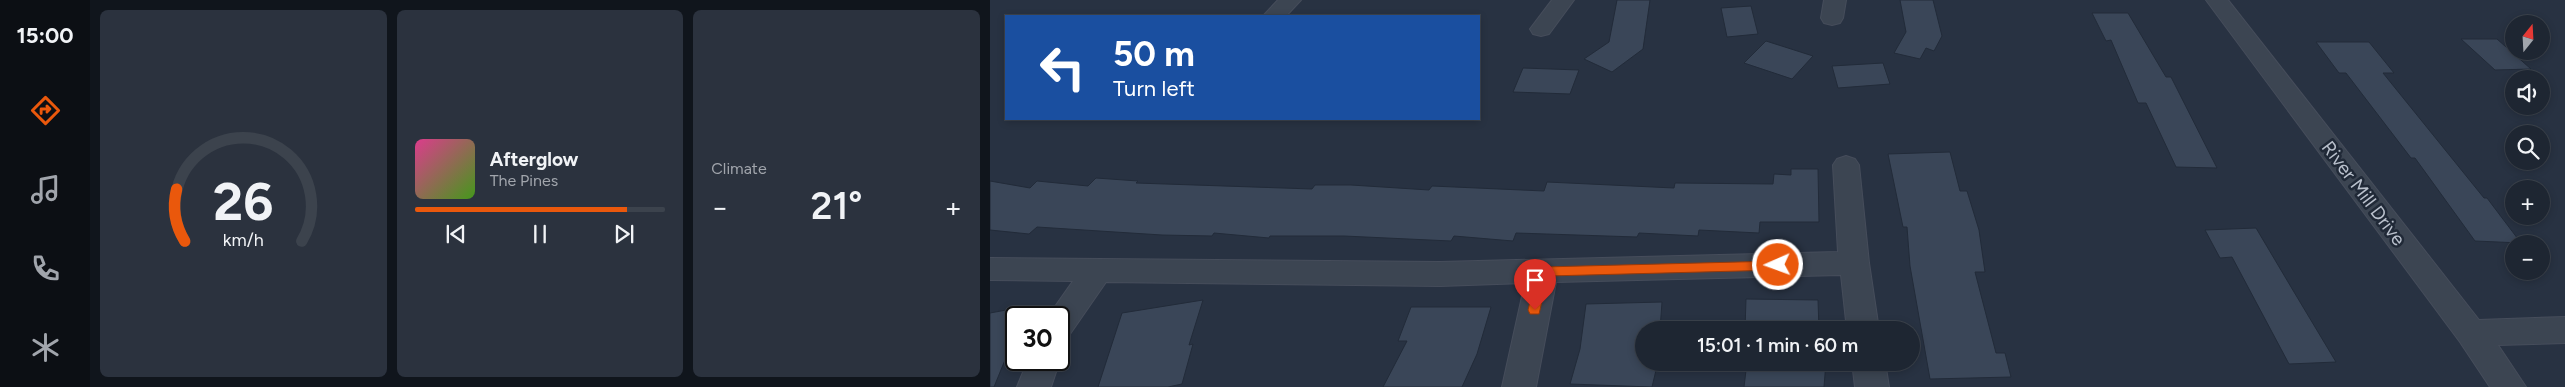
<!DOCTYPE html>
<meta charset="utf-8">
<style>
:root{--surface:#1e2632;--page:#2b323e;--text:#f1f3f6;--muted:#a1a5ac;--line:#3c434d;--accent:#ea580c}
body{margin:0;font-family:Figtree,sans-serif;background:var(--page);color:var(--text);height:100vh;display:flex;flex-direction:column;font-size:19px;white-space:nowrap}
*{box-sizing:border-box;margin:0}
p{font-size:16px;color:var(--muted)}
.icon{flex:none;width:28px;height:28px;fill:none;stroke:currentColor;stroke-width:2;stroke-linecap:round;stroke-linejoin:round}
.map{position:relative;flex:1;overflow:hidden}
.details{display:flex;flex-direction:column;gap:10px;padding:10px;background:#10151c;width:900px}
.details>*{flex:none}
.top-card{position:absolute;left:15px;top:15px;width:475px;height:105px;border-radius:0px;box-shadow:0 2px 8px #0003,0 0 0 1px var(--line);background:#1a4fa0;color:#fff;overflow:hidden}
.needle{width:32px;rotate:18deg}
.tools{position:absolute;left:1515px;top:15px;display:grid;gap:10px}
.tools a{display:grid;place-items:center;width:45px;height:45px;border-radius:50%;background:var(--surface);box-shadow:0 2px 8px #0003,0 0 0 1px var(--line);font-size:25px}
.speed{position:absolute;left:15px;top:306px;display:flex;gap:10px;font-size:25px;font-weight:700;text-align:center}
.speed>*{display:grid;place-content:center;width:65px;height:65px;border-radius:50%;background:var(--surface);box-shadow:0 2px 8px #0003,0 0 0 1px var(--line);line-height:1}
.speed .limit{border:2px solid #111;border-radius:8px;background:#fff;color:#111}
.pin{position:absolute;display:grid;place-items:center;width:42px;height:42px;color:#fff;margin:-51px -21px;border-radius:50% 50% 50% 0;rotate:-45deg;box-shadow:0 0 5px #0007}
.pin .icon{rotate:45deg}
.me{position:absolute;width:55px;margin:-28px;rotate:268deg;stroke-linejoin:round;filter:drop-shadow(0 0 4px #0008)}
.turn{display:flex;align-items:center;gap:18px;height:105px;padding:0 25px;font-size:22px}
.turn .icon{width:65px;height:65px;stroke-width:2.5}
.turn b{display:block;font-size:35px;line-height:42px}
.big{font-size:38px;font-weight:600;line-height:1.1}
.details .widget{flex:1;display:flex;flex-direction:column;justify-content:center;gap:8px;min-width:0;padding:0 18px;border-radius:8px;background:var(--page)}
.details .dial{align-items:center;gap:0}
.dial svg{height:130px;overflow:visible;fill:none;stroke:var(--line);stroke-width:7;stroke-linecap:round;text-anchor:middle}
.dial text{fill:var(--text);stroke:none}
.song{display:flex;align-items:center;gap:15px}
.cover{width:60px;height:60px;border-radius:8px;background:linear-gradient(135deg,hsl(330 70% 55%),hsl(100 70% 35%))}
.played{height:5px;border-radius:2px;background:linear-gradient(90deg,var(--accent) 85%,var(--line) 85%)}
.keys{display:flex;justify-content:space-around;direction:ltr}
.heat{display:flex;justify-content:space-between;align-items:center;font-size:28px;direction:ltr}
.details .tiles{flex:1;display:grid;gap:10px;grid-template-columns:repeat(3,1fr)}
.trip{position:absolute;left:645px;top:321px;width:285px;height:50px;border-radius:25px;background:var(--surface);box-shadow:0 2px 8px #0003,0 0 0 1px var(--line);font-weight:600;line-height:50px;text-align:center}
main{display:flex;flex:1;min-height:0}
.menu{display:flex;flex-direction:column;width:90px;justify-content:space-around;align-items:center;background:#0c0f14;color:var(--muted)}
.menu .icon{width:35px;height:35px}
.menu .on{color:var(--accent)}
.menu b{font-size:22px;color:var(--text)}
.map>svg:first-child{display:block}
</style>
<main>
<nav class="menu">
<b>15:00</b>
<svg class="icon on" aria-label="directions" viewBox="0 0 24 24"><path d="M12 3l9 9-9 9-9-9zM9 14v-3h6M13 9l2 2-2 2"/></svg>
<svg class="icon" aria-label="music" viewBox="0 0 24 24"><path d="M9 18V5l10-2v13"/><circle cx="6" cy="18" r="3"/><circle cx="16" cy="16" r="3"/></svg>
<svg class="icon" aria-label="phone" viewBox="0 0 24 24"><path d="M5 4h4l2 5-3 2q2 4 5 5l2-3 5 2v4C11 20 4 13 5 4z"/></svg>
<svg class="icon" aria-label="climate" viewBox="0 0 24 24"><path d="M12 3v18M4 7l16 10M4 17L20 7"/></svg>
</nav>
<section class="details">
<div class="tiles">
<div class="widget dial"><svg viewBox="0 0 100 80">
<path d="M14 69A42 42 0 1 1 86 69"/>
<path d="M14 69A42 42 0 0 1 9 37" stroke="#ea580c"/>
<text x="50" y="56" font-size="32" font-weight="700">26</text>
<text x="50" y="72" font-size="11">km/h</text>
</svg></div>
<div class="widget">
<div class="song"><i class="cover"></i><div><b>Afterglow</b><p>The Pines</p></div></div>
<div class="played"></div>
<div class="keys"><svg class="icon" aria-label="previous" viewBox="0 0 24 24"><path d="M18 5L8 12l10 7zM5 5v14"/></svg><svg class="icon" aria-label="pause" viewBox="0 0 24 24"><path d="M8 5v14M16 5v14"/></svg><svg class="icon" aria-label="next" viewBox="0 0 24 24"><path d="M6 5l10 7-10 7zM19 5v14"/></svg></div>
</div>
<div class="widget"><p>Climate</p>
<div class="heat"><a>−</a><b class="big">21°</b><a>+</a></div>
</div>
</div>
</section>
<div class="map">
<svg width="1575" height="387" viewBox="0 0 1575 387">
<rect width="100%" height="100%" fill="#283242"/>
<g fill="#3a4658" stroke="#222b39">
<path d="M627,0h33l-7,49 -31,23 -28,-13 25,-17z"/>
<path d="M910,0h33l9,36 -8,15 -8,-3 -6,11 -26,-6 12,-21z"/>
<path d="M761,6l7,28 -31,3 -6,-29z"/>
<path d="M1102,13h36l38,64h5l46,91 -41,-1 -30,-64h-8l-27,-63 -5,1z"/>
<path d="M1471,39h36l34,30 -36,1z"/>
<path d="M776,41l47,15 -21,23 -48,-16z"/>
<path d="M1326,42h53l25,31h-11l101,125h3l34,45 -46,-2 -60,-83h-4l-65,-85h-7z"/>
<path d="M893,63l7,21 -52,4 -6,-22z"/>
<path d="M533,68l56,2 -9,24 -57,-2z"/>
<path d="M960,152l10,39h7l12,39 6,42h-10l21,81h9l6,24 -81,2 -20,-113 -3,-39h-4l-15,-73z"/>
<path d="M801,169h27l1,53h-59l-1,11 -60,-3 -1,6 -59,-3 -2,4 -121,-4 -3,8 -59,-5 -3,5 -107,-5h-74l-1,2 -55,-5 -2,3 -50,-1 -125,-8 -8,7 -39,-4v-49l40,7 7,-7 51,5 8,-8 42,3 -2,2 176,6 3,-4h36l78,5 3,-4 112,5 3,-9 127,6 1,-5 98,1 1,-10 17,1z"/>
<path d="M1266,228l38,64 42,70 -47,2 -57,-107 -12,1 -15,-28z"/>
<path d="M756,299l72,1 1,30h-74z"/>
<path d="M213,300l-14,45 4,-1 -11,40 -14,3h-70l24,-74z"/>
<path d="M672,302l-2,28h-16v32h14l-6,25 -82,-3 10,-35 6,-45z"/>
<path d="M38,306l-5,12h-7v15l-22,54h-4v-74z"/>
<path d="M421,307h80l-14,47 -15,33h-79l24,-46h-9z"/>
<path d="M757,362h79l-2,25h-80z"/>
</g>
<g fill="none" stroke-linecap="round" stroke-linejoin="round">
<defs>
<g id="minor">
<path d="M288,0h23l-15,16h-23z"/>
<path d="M562,0h22l-25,34 -8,2 -8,-2 -3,-5z"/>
<path d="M834,0h22l-3,18 -3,5 -8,2 -8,-2 -3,-5z"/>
<path d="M1216,0h22l251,320 86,-3v26l-67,2 28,42h-36l-30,-45z"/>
<path d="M856,156l9,3 4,6 10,98 10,67h-32l-6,-55 -285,7 -20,105h-34l23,-104 -85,3 -334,-4 -36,52 -11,4v-20h-12l26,-37 -83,-1v-22l450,4 398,-10 -5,-87 4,-6z"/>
<path d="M69,357l1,3 -9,27h-34l11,-27h31z"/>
<path d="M862,362h33l4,25h-34z"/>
</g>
</defs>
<use href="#minor" stroke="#464d5b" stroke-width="2"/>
<use href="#minor" fill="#3c4552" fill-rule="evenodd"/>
</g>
<path fill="#ea580c" stroke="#983908" d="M788,261l7,4 -7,5 -230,6 -9,38h-9l-2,-4 9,-38 6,-5z"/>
<g text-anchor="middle" stroke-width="5" stroke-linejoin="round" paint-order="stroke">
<g font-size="19" fill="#b9c0cc" stroke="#202937">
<text transform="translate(1374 193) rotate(53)" y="7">River Mill Drive</text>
</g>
</g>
</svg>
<div class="tools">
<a><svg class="needle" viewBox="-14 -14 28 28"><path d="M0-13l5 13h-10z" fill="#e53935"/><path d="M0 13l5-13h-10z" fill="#a1a5ac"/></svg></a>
<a><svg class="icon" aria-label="sound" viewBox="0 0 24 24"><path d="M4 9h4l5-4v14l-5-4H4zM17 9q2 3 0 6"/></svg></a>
<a><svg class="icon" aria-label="search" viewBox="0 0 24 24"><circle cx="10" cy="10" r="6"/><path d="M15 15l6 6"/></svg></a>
<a>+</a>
<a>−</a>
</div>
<div class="speed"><div class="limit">30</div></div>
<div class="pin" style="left:545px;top:310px;background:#d93025"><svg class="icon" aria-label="arrive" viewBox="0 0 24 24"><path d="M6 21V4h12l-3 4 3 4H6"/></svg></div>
<svg class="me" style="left:788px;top:265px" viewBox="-20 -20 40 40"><circle r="17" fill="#ea580c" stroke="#fff" stroke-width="3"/><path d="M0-11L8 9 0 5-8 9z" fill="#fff"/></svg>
<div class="trip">15:01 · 1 min · 60 m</div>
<div class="top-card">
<div class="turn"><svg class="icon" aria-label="left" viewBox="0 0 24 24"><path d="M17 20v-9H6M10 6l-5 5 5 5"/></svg><div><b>50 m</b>Turn left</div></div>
</div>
</div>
</main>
